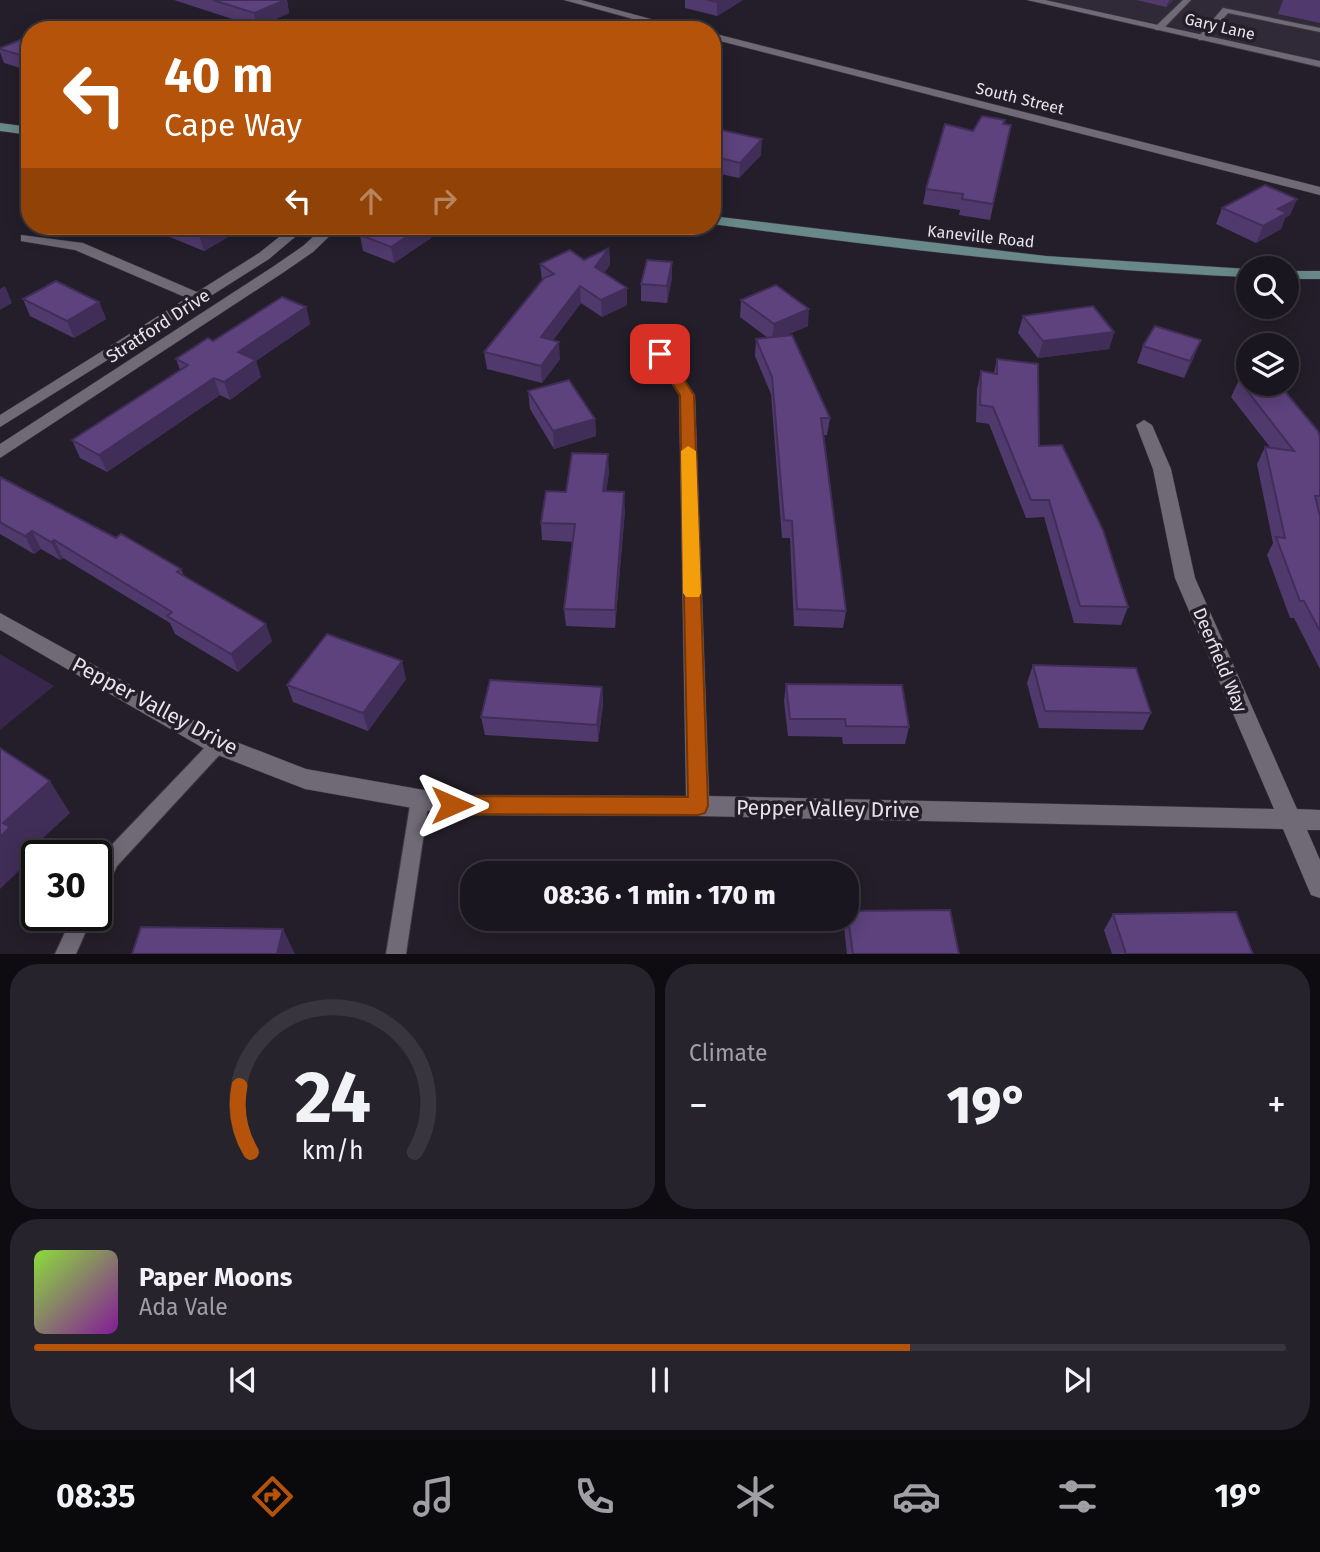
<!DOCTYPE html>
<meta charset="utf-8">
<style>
:root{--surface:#1a161f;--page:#27232c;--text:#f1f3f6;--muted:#9f9fa4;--line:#38353d;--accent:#b45309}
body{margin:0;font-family:"Fira Sans",sans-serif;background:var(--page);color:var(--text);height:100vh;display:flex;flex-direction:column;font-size:26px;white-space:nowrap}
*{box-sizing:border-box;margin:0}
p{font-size:23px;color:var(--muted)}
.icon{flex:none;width:38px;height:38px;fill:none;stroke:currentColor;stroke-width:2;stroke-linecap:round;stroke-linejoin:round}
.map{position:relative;height:954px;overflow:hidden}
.drawer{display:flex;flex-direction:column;gap:10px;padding:10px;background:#0e0c11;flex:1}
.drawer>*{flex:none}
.banner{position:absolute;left:21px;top:21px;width:700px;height:214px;border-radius:28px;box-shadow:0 4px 18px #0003,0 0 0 2px var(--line);background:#b45309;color:#fff;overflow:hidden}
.controls{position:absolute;left:1236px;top:256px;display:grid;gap:14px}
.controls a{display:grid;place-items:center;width:63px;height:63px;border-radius:50%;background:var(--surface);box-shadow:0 4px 18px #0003,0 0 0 2px var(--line);font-size:35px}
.speed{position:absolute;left:21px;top:840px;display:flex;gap:14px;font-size:35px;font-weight:700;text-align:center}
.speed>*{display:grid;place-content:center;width:91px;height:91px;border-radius:50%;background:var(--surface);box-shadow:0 4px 18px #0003,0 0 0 2px var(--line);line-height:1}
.speed .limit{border:4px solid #111;border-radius:10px;background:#fff;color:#111}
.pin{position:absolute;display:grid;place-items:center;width:60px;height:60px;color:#fff;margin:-30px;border-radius:14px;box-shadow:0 4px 10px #0006}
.me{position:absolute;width:77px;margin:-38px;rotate:90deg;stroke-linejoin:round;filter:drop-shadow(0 0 5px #0008)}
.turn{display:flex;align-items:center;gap:24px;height:147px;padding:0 28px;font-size:32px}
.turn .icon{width:91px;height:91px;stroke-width:2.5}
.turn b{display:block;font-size:49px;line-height:60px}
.lanes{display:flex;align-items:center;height:66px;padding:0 28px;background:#0003;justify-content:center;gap:35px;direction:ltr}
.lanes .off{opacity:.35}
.big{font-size:52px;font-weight:800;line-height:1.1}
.drawer .tile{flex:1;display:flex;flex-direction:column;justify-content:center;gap:10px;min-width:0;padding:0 24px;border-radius:28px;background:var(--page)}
.drawer .dial{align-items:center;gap:0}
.dial svg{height:182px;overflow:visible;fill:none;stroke:var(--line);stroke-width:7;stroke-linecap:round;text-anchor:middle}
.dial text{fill:var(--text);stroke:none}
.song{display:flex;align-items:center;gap:21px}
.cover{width:84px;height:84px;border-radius:10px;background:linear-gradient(135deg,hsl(90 70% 55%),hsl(290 70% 35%))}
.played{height:7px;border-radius:4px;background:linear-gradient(90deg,var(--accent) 70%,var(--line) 70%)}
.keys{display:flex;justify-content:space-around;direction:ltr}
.heat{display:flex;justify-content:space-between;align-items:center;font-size:38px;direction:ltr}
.drawer .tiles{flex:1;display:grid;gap:10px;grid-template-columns:1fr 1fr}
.tile:last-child{grid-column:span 2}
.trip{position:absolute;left:460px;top:861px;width:399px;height:70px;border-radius:28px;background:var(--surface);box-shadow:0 4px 18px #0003,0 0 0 2px var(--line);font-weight:800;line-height:70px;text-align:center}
.menu{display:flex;height:112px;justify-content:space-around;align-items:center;background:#0a090c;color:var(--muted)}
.menu .icon{width:49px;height:49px}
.menu .current{color:var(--accent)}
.menu b{font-size:32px;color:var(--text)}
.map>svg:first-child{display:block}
</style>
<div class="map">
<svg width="1320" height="954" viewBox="0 0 1320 954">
<rect width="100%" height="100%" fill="#231e29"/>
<path fill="#2f2938" d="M1036,0h284v62z"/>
<path fill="#38264c" d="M0,654l54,32 -54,44z"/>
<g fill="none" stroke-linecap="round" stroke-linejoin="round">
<defs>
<g id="lane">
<path d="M1183,0h8l-29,30h-6v-4z"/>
<path d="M1223,8l97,20v4l-92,-19 -23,27h-6v-4z"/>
<path d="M218,738l6,2 3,5 -3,5 -107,116 -14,28 -7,3v-29l7,-14 109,-114z"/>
<path d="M420,791l6,2 3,6 -23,155h-20l25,-155 3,-6z"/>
<path d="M73,915h20l-17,39h-21z"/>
</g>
<g id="street">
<path d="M564,0h17l110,30h-18z"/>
<path d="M1027,0h18l275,61v6z"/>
<path d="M712,33l608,154v8l-608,-156z"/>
<path d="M293,226h15l-39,33 -60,38 2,3 -2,3h-10l-199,124v-12l187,-117 -112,-48 -54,-9v-6l62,8 114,49 62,-39z"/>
<path d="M325,226h15l-27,26 -29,20 -284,186v-14l274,-178 29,-20z"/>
<path d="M660,349l5,2 30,44 14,401 565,13 -99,-231 -22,-109 -17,-44 8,-5 8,5 19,44 24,109 102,231 23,1v20h-13l13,30v38l-9,-3 -28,-66 -585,-13 -246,-1 -147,-26 -95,-37 -210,-122v-17l226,125 80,31 146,26 234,1 -7,-401 -27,-41z"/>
</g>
<g id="secondary">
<path d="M0,123l30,4v8l-30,-4z"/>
<path d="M712,216l334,40 202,13v8c-180,-7 -358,-29 -536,-53z"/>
<rect x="1286" y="271" width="34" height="8"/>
</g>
</defs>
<use href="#lane" stroke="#3c3841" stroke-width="2"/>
<use href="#street" stroke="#3c3841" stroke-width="1"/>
<use href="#secondary" stroke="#3c3841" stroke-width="1"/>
<use href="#lane" fill="#6f6a76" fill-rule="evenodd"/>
<use href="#street" fill="#6f6a76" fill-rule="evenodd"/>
<use href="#secondary" fill="#688889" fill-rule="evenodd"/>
</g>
<g fill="#50396c">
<path d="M174,0h113l2,13 -32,14z"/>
<path d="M685,0h58l-26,16 -32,-8z"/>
<path d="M1136,0h37l-7,7z"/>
<path d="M1283,0h37v23l-42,-9z"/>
<path d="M30,36v35l-26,-8 -4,-11v-4z"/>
<path d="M1004,124l7,1 -21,95 -31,-5 1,-5 -37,-6 3,-15 47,-58z"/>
<path d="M712,134l49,21 -22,23 -27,-6z"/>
<path d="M1297,199l-7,16 -5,3 -4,11 -25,14 -40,-19 6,-16z"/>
<path d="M143,226h104l-43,25z"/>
<path d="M373,226h56l2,12 -37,25 -31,-12 -3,-16z"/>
<path d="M609,248l1,17 -6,8 23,32 -25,12 -21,-14 -28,37 7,19 -18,24 -55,-14 -3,-17 58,-71 -2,-17 44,-4z"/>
<path d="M672,262v16l-5,25 -26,-2v-17z"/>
<path d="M23,299l76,3 7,17 -32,19 -44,-22z"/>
<path d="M741,300l67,26 -24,10 46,82 -3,17h-3l22,176 -3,17 -49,-2 -4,-88h-8l-11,-144 -16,-38 1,-17 12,-1 -28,-21z"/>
<path d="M306,307l4,17 -54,37 5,16 -31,23 -10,-5 -113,77 -27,-14 -8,-18 108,-70 -4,-11 37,-18z"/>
<path d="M1023,316l91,16 -5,17 -71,9 -20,-25z"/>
<path d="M1143,346l51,11 -10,21 -47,-15z"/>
<path d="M997,359l42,87 89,161 -7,18 -47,-2 -30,-106 -18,1 -37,-94 -13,-2 1,-33 4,-18 13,2z"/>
<path d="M1239,380l81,58v231l-26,-51h-4l-23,-63 6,-12 -16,-79 8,-17h5l-39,-50z"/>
<path d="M528,391l67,28 1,17 -42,13 -24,-40z"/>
<path d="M609,472l-3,19 19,19 -10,118 -49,-2 -2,-17 9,-67 -31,-2 -1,-17 25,-31z"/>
<path d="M0,477l116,61 65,31 3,7 88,65 -34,31 -63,-38 -5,-11 -107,-65 -3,2 -19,-11 -7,5 -34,-20z"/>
<path d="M1033,665l118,48 -8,17 -104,-2 -12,-45z"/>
<path d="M406,679l-38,52 -75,-29 -6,-17z"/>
<path d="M786,684l123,43 -4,17h-62l-1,-7 -54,-1 -4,-35z"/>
<path d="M602,687l1,18 -5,37 -113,-7 -4,-18z"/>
<path d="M847,911l112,43h-112l-3,-27 2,-8h1z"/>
<path d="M1113,914l140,40h-141l-8,-24z"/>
</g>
<g fill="#412e58">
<path d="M287,0l2,13 -32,14 -3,-14z"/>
<path d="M721,0h22l-26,16v-14z"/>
<path d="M1169,0h4l-7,7z"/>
<path d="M762,139l-1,16 -22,23 1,-15z"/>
<path d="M1297,199l-7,16 -5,3 -4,11 -25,14 7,-17 15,-17z"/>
<path d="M215,226h32l-43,25 -5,-16z"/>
<path d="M423,226h6l2,12 -37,25 -3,-16z"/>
<path d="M609,248l1,17 -14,18 -1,-16z"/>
<path d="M672,262v16l-5,25v-17z"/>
<path d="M5,286l7,17 -12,7v-21z"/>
<path d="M580,286l1,17 -38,51 -2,-17z"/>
<path d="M627,288v17l-25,12 -1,-17z"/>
<path d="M99,302l7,17 -32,19 -7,-17z"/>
<path d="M306,307l4,17 -54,37 5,16 -31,23 -6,-18 14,-30z"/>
<path d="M809,309l-1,17 -36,15 2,-17z"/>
<path d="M1114,332l-5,17 -71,9 5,-17z"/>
<path d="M1201,340l-7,17 -10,21 6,-17z"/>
<path d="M559,342l1,17 -18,24 -1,-17z"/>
<path d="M214,378l6,17 -113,77 -8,-17z"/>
<path d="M595,419l1,17 -42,13 -1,-18z"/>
<path d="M608,454l1,18 -5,37 -1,-18z"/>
<path d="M624,492l1,18 -10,118v-18z"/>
<path d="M32,531l9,18 -7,5 -9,-18z"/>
<path d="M54,540l9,18 -3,2 -9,-18z"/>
<path d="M266,624l6,17 -34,31 -7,-18z"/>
<path d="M402,661l4,18 -38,52 -5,-18z"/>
<path d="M602,687l1,18 -5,37 -1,-17z"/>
<path d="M50,781l20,32 -42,39 4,6 -32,31v-52l3,-14z"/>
<path d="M283,929l12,25h-18z"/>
</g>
<g fill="#5d427d" stroke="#412e58" stroke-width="2">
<path d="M213,0h72l-31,13z"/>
<path d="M707,0h14l-4,2z"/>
<path d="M30,36v22l-30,-9v-1z"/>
<path d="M982,116l23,4 -2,4 8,1 -18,79 -31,-5 1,-5 -37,-5 19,-65 28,7z"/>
<path d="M717,129l45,10 -22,24 -28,-7v-22z"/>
<path d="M1265,185l32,14 -19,10 9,4 -24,13 -41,-18z"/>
<path d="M177,226h38l-16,9z"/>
<path d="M373,226h50l-32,21 -31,-12z"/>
<path d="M609,248l-14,19 32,21 -26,12 -21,-14 -39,51 18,5 -18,24 -57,-14 60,-74 10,-4 -14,-10 30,-14 14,10z"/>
<path d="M647,260l25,2 -5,24 -26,-2z"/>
<path d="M56,281l43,21 -32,19 -44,-22z"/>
<path d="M776,285l33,24 -35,15 -33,-24z"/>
<path d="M282,297l24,10 -68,45 18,8 -32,22 -10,-4 -115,77 -27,-15 116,-75 -12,-6 32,-21 5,3z"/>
<path d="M1093,306l21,26 -71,9 -20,-25z"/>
<path d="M1155,326l46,14 -11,21 -47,-15z"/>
<path d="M792,335l38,83h-9l25,193 -49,-2 -5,-88 -8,-1 -12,-143 -16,-38z"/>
<path d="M997,359l41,5 1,82 23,-1 41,85 25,77 -48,-1 -31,-106h-18l-38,-93 -13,-2 1,-34 16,3z"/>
<path d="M1248,379v4h30l40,48 2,7v58h-5l5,20v115l-16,-30h-4l-24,-64 9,1 -20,-91 29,4 -55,-71z"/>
<path d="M569,380l26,39 -42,12 -25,-40z"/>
<path d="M572,453l36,1 -5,37 21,1 -9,118 -51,-1 11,-85 -34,-1 5,-32 20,1z"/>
<path d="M0,477l116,61 5,-4 60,35 -4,3 89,52 -35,30 -64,-38 5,-4 -118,-72 -3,2 -19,-11 -7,5 -25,-14z"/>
<path d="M327,634l75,27 -39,52 -76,-28z"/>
<path d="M1033,665l103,3 15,45 -106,-2z"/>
<path d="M490,680l112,7 -5,38 -116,-8z"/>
<path d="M786,684l116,1 7,42 -63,-1 -1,-7h-55z"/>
<path d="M0,748l50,33 -47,42 7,4 -10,10z"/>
<path d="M950,910l9,44h-106l-6,-43z"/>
<path d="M1236,912l17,42h-127l-13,-40z"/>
<path d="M141,927l142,2 -6,25h-145z"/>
</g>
<path fill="#b45309" stroke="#753606" stroke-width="2" d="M660,350l5,1 29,44 14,411 -3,7 -7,2 -246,-1 -7,-2 -3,-7 3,-6 7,-3 236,1 -8,-402 -27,-41z"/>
<path fill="#f59e0b" d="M688,446l8,5 5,142 -2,4h-13l-3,-4 -2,-142z"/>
<g text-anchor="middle" stroke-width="7" stroke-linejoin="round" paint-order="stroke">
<g font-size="16" fill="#e6e4eb" stroke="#231e29">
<text transform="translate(1220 26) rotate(13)" y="6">Gary Lane</text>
<text transform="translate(1020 98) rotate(14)" y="6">South Street</text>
<text transform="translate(981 236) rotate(6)" y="6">Kaneville Road</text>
</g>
<g font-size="18" fill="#e6e4eb" stroke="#231e29">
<text transform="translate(158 326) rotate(-33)" y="6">Stratford Drive</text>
<text transform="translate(1220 660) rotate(67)" y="6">Deerfield Way</text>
</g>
<g font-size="21" fill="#e6e4eb" stroke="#231e29">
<text transform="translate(155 706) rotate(28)" y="7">Pepper Valley Drive</text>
<text transform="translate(828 809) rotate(1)" y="7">Pepper Valley Drive</text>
</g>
</g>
</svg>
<div class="controls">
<a><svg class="icon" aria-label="search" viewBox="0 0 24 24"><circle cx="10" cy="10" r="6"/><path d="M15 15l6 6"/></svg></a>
<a><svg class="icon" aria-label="layers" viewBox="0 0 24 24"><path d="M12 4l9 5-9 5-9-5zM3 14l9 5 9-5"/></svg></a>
</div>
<div class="speed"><div class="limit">30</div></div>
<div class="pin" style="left:660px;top:354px;background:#d93025"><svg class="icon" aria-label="arrive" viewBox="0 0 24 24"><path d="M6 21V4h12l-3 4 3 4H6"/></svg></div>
<svg class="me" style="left:452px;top:805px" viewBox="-20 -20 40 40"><path d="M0-17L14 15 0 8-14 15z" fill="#b45309" stroke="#fff" stroke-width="4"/></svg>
<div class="trip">08:36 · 1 min · 170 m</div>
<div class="banner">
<div class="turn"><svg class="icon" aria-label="left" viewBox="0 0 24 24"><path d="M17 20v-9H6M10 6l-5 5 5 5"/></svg><div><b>40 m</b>Cape Way</div></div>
<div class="lanes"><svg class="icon" aria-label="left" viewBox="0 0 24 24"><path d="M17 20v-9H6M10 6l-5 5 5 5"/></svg><svg class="icon off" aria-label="ahead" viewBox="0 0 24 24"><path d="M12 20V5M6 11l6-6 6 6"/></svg><svg class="icon off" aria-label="right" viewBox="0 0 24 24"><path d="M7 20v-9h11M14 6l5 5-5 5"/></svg></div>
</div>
</div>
<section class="drawer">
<div class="tiles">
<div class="tile dial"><svg viewBox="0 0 100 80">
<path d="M14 69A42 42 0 1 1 86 69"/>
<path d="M14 69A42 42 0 0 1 9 40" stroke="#b45309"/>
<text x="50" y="56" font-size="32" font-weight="700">24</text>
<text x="50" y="72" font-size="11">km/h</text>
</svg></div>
<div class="tile"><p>Climate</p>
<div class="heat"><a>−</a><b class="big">19°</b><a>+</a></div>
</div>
<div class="tile">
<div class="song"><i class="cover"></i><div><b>Paper Moons</b><p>Ada Vale</p></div></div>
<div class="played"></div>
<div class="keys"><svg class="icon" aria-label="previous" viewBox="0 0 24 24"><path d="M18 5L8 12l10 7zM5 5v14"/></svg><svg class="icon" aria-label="pause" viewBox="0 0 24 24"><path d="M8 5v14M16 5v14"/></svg><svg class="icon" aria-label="next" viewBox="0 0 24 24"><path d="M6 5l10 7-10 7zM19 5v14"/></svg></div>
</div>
</div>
</section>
<nav class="menu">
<b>08:35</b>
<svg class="icon current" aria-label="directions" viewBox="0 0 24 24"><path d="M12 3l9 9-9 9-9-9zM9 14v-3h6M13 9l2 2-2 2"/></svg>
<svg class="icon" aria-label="music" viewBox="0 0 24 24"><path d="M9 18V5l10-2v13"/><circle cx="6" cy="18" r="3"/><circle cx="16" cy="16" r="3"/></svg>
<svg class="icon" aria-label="phone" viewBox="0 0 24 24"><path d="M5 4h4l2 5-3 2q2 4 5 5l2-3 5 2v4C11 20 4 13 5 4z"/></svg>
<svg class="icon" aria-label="climate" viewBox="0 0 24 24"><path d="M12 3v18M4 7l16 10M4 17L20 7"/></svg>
<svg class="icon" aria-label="car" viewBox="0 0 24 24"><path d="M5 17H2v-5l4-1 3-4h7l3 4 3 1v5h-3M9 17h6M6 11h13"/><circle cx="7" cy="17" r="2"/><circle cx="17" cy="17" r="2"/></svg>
<svg class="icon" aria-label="filters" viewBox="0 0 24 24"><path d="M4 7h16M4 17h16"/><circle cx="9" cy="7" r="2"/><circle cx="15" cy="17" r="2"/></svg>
<b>19°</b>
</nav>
